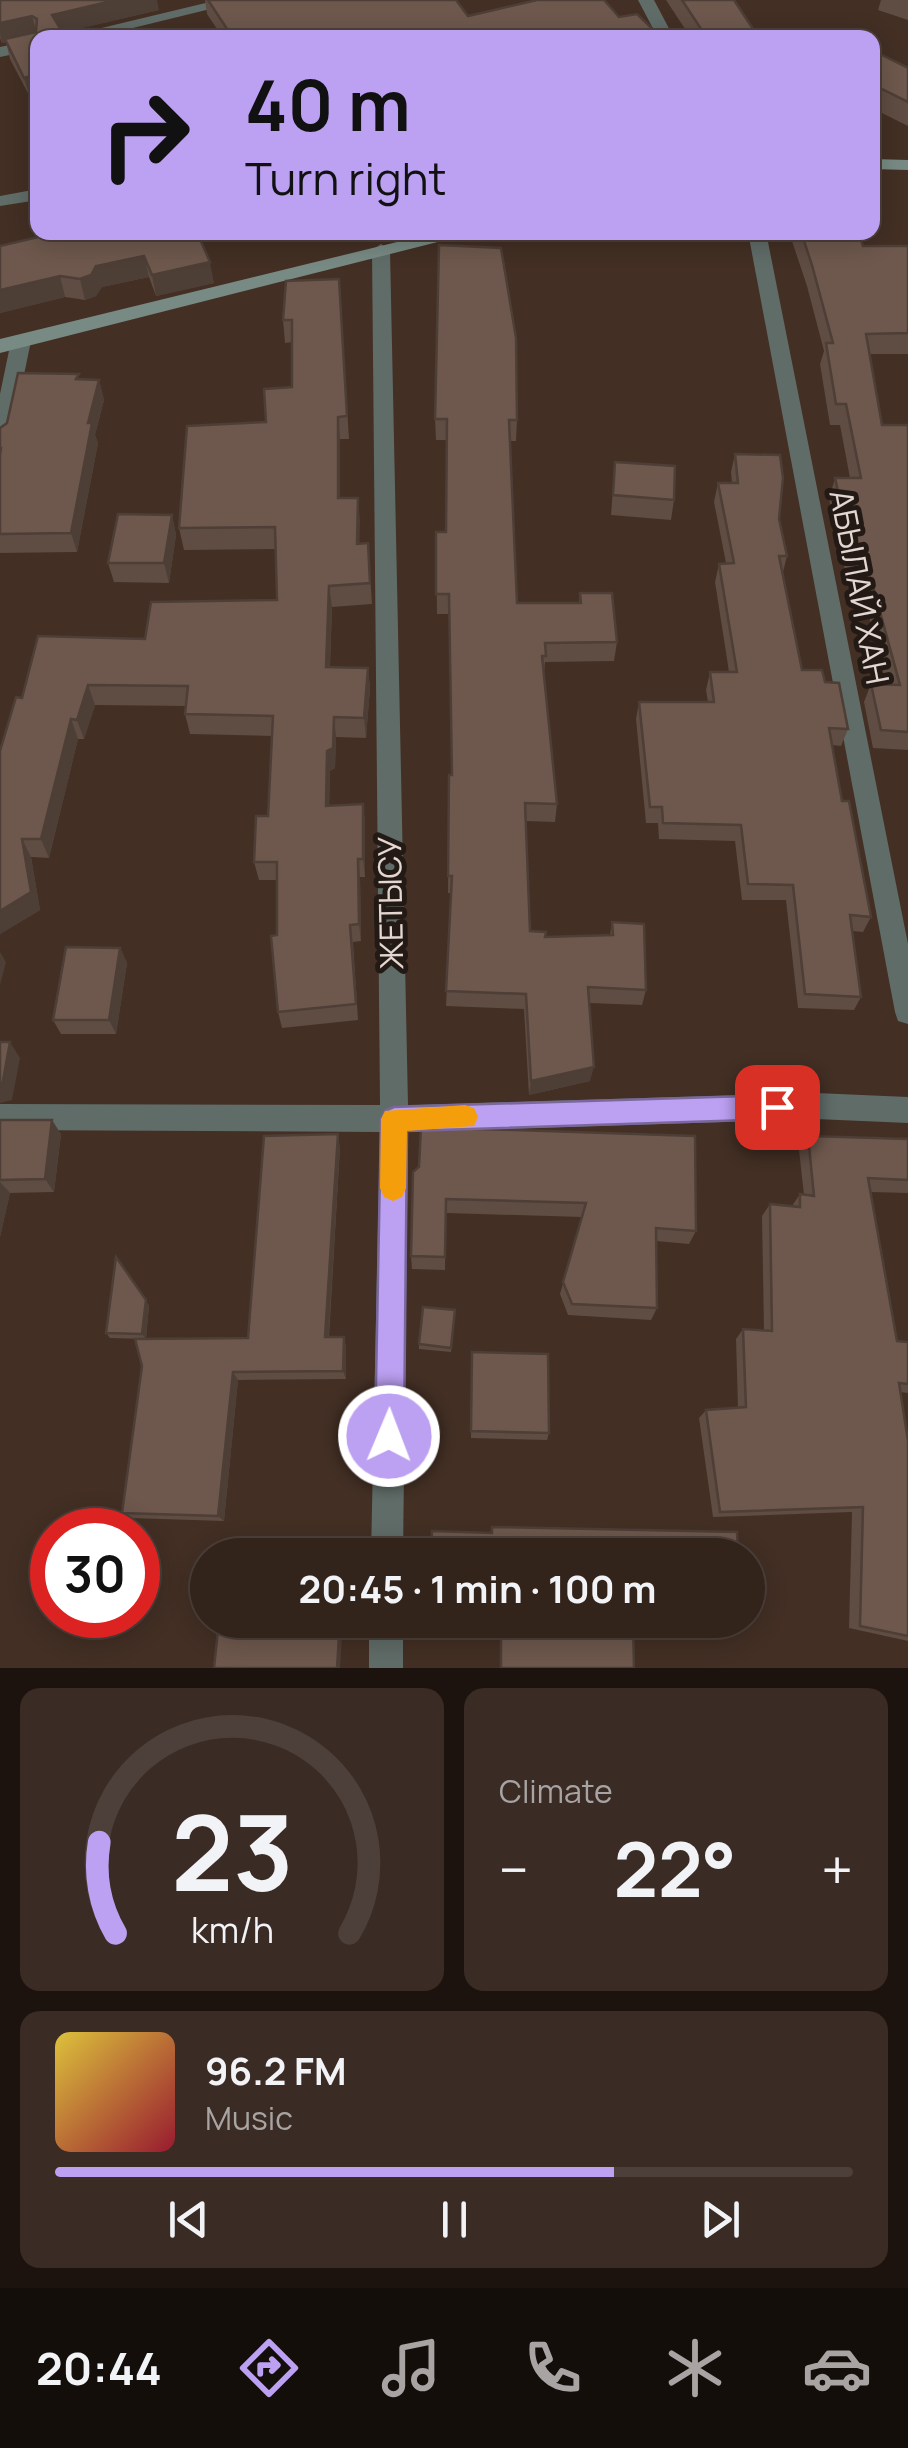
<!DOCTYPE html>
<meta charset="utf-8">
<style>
:root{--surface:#32231b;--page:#3a2b24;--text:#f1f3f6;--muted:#a8a4a3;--line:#4d403a;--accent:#bca0f2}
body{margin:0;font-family:Manrope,sans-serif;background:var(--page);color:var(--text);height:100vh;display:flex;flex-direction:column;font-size:38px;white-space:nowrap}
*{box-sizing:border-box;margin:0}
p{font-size:32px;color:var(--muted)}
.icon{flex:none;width:55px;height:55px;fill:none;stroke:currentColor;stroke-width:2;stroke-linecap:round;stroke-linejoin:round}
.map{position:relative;height:1668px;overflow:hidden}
.side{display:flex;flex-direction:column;gap:20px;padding:20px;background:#1c130f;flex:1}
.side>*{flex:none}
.banner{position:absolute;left:30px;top:30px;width:850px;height:210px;border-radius:20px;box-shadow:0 5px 25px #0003,0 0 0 2px var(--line);background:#bca0f2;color:#111;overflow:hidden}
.speed{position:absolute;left:30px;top:1508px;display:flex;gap:20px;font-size:50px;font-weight:700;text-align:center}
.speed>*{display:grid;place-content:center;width:130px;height:130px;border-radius:50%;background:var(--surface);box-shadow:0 5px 25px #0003,0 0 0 2px var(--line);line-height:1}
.speed .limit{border:15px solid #d22;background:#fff;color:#111}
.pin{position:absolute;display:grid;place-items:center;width:85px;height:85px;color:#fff;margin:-42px;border-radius:20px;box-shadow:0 5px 15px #0006}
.me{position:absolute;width:110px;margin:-55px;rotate:1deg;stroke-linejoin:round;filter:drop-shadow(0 0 8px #0008)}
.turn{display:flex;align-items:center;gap:35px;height:210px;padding:0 50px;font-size:45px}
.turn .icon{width:130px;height:130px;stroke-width:2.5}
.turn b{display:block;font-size:70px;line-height:85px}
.big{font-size:75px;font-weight:700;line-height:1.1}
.side .tile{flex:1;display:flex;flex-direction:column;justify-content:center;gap:15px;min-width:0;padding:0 35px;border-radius:20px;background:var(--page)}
.side .dial{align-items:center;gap:0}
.dial svg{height:260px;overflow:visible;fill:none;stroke:var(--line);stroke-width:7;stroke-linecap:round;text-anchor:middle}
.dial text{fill:var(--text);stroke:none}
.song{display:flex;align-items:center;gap:30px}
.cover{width:120px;height:120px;border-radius:15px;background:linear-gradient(135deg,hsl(50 70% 55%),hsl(350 70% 35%))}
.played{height:10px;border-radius:5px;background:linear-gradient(90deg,var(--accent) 70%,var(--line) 70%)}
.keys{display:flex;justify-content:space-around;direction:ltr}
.heat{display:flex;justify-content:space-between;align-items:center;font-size:55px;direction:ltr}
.side .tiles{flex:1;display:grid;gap:20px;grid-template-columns:1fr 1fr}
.tile:last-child{grid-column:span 2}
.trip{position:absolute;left:190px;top:1538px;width:575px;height:100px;border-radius:50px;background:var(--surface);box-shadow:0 5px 25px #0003,0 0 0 2px var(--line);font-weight:700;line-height:100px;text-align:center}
.tabs{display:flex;height:160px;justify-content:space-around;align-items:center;background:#140e0b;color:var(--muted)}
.tabs .icon{width:70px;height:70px}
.tabs .selected{color:var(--accent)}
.tabs b{font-size:45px;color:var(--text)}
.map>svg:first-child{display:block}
</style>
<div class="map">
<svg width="908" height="1668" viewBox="0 0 908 1668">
<rect width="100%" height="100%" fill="#432f24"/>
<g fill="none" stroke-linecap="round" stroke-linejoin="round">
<g fill="#606c68" fill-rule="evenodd">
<path d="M218,0h29l-155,38h-32z"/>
<path d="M638,0h16l20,38h-16z"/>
<path d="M38,39v10l-38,8v-10z"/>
<path d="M38,189v11l-38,6v-10z"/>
<path d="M748,232h18l142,712v80l-10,-3 -3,-9z"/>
<path d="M381,244l9,6 18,855 408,-12 92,4v26l-92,-4 -408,13 -5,423h-32l9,-423 -380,-2v-26l380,1 -8,-855z"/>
<path d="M21,335l10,6 -21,101 -10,7v-55l11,-53z"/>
<rect x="369" y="1620" width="34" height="48"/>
</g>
<g fill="#788a84" fill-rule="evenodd">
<path d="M872,159l36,1v10l-36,-1z"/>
<path d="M438,232h39l-477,121v-14z"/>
</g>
</g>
<g fill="#5f4c42">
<path d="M0,0l159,10 -121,28v57l-8,2 -20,-38 -4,-17 -4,1 -2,-5z"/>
<path d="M205,0l263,16 64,-15 -1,-1h73l15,17 43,21h-439l-16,-24z"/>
<path d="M666,0h68l25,38h-68z"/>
<path d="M881,0h27v20l-30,-10z"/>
<path d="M872,50l36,18v58l-36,-18z"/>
<path d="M197,232l17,51 -58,13 -7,-19 -47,10 -6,9 -11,4 -20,-3 -65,16v-67z"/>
<path d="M789,232h69l5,14h45v108h-39l13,71h26v325l-35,-2 -9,-46 7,-18h15l-20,-79 -14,-3 -23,-103 6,-21h15l-10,-53h-10l-10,-61 4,-13 -17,-65z"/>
<path d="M339,279l10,160h-9v59h18l1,46 9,-1 4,61 -40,3 -2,60 38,1 2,20 -4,50 -30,-1 -1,31 -5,3 -1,35 34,-2 2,19v54h-5l1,64 -8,1 5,78 -76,8 -4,-16 -1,-132h-18l-5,-18 14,-46 4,-80 -82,-2 -5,-20 1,-8 -91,-1 -11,34h-6l-29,119 -18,-1 9,53 -40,24v-183l22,-53 123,-59 132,-39 -1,-51 -92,1 -5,-22 87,-106 26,-35v-45l-7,1 -2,-23z"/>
<path d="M81,380h18l5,20 -9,35 3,8 -21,109 -77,1v-125z"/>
<path d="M435,419l82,1 -1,21h-6l7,162h62l1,-10 37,49 -3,19 -69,1 -1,12 13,130 -2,18 -29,-1 4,110 15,6 65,-2 2,-13 34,68 -4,15 -53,-2 1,78 -61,14 -5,-86 -78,-3 5,-113h-3l1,-118h3l-3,-161h-12l-1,-82h10l1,-92h-11z"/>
<path d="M735,454l44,65 8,37 -4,16 19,98 23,12 23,47 -7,17 -9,-1 10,56 29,116 -8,15 -11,-1 9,66 -7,13 -56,-2 -12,-108h-44l-7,-59 -76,-2 -1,-16h-12l-10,-104 3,-17h69l-2,-12 4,-18h19l-14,-90 4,-18 7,-1 -12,-61 4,-19h14l-1,-11z"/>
<path d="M615,462l59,38 -3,20 -60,-5z"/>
<path d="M172,515l4,20 -7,48 -55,-1 -6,-19z"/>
<path d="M120,948l7,15 -11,71h-55l-8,-14z"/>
<path d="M0,1120l61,14 -7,58 -44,1 -10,44z"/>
<path d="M421,1127l275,104 -7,13 -33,-3 1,67 -6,12 -83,-5 -8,-21 22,-77 -136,-4 -1,57 -33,-1 -1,-13z"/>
<path d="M808,1136l100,3v54l-38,-1 27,149 11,1v51l-8,-1 8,49v200l-59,-13 3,-116 -139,5 -14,-99 7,-8 32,-2 -2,-69 7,-10 21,2 -2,-115 8,-12 22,2 8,-12 4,1 -5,-45z"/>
<path d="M340,1147l-11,190 17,9v33l-108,1 -14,141 -94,-3 -8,-5 126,-175z"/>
<path d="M149,1305l-3,34 -36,-1 -4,-5z"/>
<path d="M455,1310l-4,42 -32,-3v-5z"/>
<path d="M472,1352l77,81 -2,7 -76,-2z"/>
</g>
<g fill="#4d3e36">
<path d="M116,0h41l2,10 -102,24 -5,-19z"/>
<path d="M32,16l5,19 -35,8 -2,-9v-11z"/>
<path d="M38,74v21l-8,2 -6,-19z"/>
<path d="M144,256l5,21 -47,10 -6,9 -11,4 -5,-21 16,-13z"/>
<path d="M210,262l4,21 -58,13 -4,-21z"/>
<path d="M60,276l5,21 -65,16v-23z"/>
<path d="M99,380l5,20 -9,35 3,8 -21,109 -6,-19 17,-110z"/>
<path d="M338,417l2,22v81l-2,-22z"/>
<path d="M358,498l2,22 -1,45 -2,-21z"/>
<path d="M172,515l4,20 -7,48 -5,-20z"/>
<path d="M329,586l3,21 -3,80 -3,-20z"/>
<path d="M368,668l2,20 -4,50 -2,-20z"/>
<path d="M88,685l7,20 -11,34 -7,-19z"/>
<path d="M334,717l2,20 -1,31 -5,3 -1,54 -3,-19 1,-55z"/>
<path d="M71,719l7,20 -29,119 -8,-19z"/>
<path d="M363,804l2,19v54l-2,-18z"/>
<path d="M22,839l9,18 9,53 -40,24v-23z"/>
<path d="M358,859l2,18 1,64 -2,-17z"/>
<path d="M120,948l7,15 -11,71 -7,-14z"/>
<path d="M0,952l6,10 -6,23z"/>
<path d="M10,1042l10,16 -8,42 -12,3v-17z"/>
<path d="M594,1067l-4,14 -61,14 2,-14z"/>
<path d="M52,1120l9,14 -7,58 -9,-13z"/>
<path d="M338,1134l2,13 -12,199 -3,-9z"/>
<path d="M0,1182l10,11 -10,44z"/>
<path d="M120,1262l29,43 -3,34 -4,-5z"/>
<path d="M344,1337l2,9v33l-3,-8z"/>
<path d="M233,1372l5,8 -14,141 -6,-5z"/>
<path d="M307,1541l3,4v10h-4z"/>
<path d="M340,1620h3l-3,48h-3z"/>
</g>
<g fill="#6e584d" stroke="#4d3e36" stroke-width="2.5">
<path d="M0,0h116l-64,15 14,23h-28v36l-14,4 -19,-39 31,-7 1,-13 -5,-3 -32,7z"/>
<path d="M208,0h248l12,16 69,-16h67l15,17 18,-3 25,24h-429z"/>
<path d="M682,0h52l25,38h-52z"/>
<path d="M872,50l36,18v34l-36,-18z"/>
<path d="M59,232h138l13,30 -58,13 -8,-19 -48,10 -5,9 -11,4 -20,-3 -60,14v-44z"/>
<path d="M801,232h57l5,14h45v87l-42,1 16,91h26v307l-27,-2 -10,-46 29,1 -27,-99 -14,-4 -24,-104h26l-15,-74h-10l-10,-61h7l-21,-78z"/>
<path d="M439,245l62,3 15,90 1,82h-8l8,183h64l-1,-10h32l5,49 -72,1 1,13h-4l15,148 -32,-1 5,128 16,1 -1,5 68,-2 -1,-13 32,2 2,66 -58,-3 6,80 -63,14 -5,-87 -80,-3 6,-115h-4l1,-101h3l-3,-181h-13v-62h10l1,-113h-12z"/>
<path d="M339,279l8,137 -9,1v81h20l-1,46 11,-1 2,40 -41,3 -3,81 42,1 -4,50 -30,-1 -1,31 -6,3 -1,55 37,-2v55h-5l1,65 -9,1 6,79 -78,8 -7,-76 6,-1v-73h-23l2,-46h12l5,-100 -88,-2 3,-28 -100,-1 -11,35 -6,-1 -30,120h-19l9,53 -31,19v-160l16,-54 6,1 16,-62 107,3 6,-37 126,-2 -2,-73 -96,1 8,-102 79,-4 -2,-33 28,-2v-67h-9l3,-39z"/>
<path d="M18,373l61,1 -3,5 23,1 -11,43h4l-21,110 -71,1v-79l1,-7h-1v-20l7,-5z"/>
<path d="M735,454l45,1 3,23 -4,41 8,37h-8l23,114h20l3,12 14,1 9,46 -19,-1 13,73h7l22,116 -21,-2 11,82 -56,-3 -12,-109 -45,-1 -7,-59 -78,-2 -1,-16h-12l-11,-105h75l-4,-30h27l-18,-108 15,-1 -16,-80h20z"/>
<path d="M615,462l60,4 -1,34 -61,-5z"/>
<path d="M118,514l54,1 -8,48h-56z"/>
<path d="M66,947l54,1 -11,72h-56z"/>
<path d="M0,1042h10l-8,44h-2z"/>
<path d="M0,1120h52l-7,59 -45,1z"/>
<path d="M421,1127l274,9 1,95 -40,-3 1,80 -85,-4 -9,-22 23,-79 -140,-4 -1,58 -34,-1 2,-84 6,-5z"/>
<path d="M338,1134l-13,203h19l-1,34 -110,1 -15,144 -96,-3 20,-147 -7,-27 113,-1 16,-202z"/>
<path d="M808,1136l100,3v41l-40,-2 29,163 11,1v42l-9,-1 9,58v195l-48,-10 3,-119 -143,5 -14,-102 40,-3 -3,-78 29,2 -2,-127 30,3v-13l14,2z"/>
<path d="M116,1257l30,43 -4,34 -36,-1z"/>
<path d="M423,1307l32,3 -4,38 -32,-4z"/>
<path d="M472,1352l76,2 1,79 -78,-2z"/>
<path d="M492,1527l245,5 1,23h-307l1,-24 60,2z"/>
<path d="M228,1540l79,1 -1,14h-80z"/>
<path d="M219,1620h121l-3,48h-123z"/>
<path d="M501,1620h132l1,48h-133z"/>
</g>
<path fill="#bca0f2" stroke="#7a689d" stroke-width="2.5" d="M777,1095l9,4 4,8 -4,9 -9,3 -370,12 -3,305 -5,10 -10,5 -10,-5 -4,-10 6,-317 4,-8 9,-4z"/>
<path fill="#f59e0b" d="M465,1105l9,3 4,9 -4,9 -67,5 -1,57 -4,9 -9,4 -9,-4 -4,-9 1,-69 4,-8z"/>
<g text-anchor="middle" stroke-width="10" stroke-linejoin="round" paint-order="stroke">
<g font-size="32" fill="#e4d7d1" stroke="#231a15">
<text transform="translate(859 587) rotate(79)" y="11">АБЫЛАЙ ХАН</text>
<text transform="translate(391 903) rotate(-91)" y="11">ЖЕТЫСУ</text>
</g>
</g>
</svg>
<div class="speed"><div class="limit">30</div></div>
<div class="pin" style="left:777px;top:1107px;background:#d93025"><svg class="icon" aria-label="arrive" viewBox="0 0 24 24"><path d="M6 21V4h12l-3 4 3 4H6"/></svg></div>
<svg class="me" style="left:389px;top:1436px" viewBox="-20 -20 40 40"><circle r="17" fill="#bca0f2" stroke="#fff" stroke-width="3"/><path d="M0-11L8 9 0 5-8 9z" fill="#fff"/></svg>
<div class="trip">20:45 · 1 min · 100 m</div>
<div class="banner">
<div class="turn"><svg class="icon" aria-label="right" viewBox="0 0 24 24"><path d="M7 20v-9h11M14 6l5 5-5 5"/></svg><div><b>40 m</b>Turn right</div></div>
</div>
</div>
<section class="side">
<div class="tiles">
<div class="tile dial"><svg viewBox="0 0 100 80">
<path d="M14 69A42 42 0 1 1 86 69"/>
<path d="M14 69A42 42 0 0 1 9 41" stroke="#bca0f2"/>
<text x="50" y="56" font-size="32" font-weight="700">23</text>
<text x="50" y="72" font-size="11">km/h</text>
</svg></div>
<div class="tile"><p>Climate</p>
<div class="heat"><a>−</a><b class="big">22°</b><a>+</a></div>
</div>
<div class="tile">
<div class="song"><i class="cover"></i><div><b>96.2 FM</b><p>Music</p></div></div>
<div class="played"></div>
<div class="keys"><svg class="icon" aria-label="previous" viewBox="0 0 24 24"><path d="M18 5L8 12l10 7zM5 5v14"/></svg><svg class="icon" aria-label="pause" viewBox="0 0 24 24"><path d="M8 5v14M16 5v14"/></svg><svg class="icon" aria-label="next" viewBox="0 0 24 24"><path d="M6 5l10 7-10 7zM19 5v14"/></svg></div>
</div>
</div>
</section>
<nav class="tabs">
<b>20:44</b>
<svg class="icon selected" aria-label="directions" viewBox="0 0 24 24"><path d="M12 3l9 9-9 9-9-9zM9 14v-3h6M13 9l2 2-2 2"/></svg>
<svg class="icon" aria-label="music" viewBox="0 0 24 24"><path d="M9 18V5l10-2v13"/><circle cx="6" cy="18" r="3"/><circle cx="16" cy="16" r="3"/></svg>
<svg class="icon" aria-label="phone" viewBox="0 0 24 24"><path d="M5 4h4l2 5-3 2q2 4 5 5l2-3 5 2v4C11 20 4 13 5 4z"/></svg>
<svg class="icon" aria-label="climate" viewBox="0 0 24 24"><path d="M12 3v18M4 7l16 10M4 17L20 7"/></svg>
<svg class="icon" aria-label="car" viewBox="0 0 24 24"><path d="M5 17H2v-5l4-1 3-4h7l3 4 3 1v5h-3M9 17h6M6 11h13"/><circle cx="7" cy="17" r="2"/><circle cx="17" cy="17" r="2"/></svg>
</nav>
